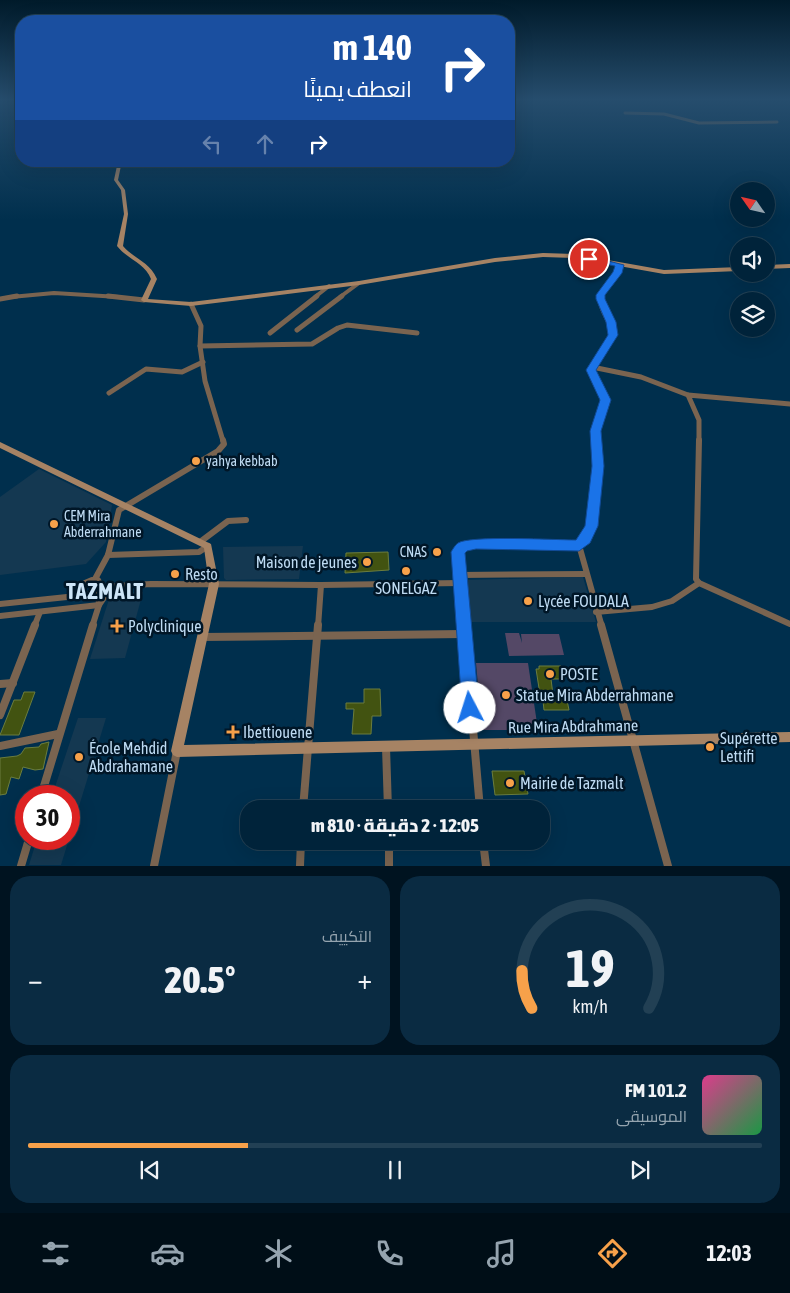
<!DOCTYPE html>
<html lang="ar">
<meta charset="utf-8">
<style>
:root{--surface:#00233a;--page:#0a2b42;--text:#f1f3f6;--muted:#95a4af;--line:#224054;--accent:#f7a14a}
body{margin:0;font-family:"Asap Condensed",Cairo,sans-serif;background:var(--page);color:var(--text);direction:rtl;height:100vh;display:flex;flex-direction:column;font-size:19px;white-space:nowrap}
*{box-sizing:border-box;margin:0}
p{font-size:16px;color:var(--muted)}
.icon{flex:none;width:28px;height:28px;fill:none;stroke:currentColor;stroke-width:2;stroke-linecap:round;stroke-linejoin:round}
.map{position:relative;height:866px;overflow:hidden;direction:ltr}
.sheet{display:flex;flex-direction:column;gap:10px;padding:10px;background:#001320;flex:1}
.sheet>*{flex:none}
.banner{position:absolute;left:15px;top:15px;width:500px;height:152px;border-radius:20px;box-shadow:0 5px 20px #0002,0 0 0 1px var(--line);direction:rtl;background:#1a4fa0;color:#fff;overflow:hidden}
.needle{width:32px;rotate:304deg}
.controls{position:absolute;left:730px;top:182px;display:grid;gap:10px}
.controls a{display:grid;place-items:center;width:45px;height:45px;border-radius:50%;background:var(--surface);box-shadow:0 5px 20px #0002,0 0 0 1px var(--line);font-size:25px}
.speed{position:absolute;left:15px;top:785px;display:flex;gap:10px;font-size:25px;font-weight:700;text-align:center}
.speed>*{display:grid;place-content:center;width:65px;height:65px;border-radius:50%;background:var(--surface);box-shadow:0 5px 20px #0002,0 0 0 1px var(--line);line-height:1}
.speed .limit{border:8px solid #d22;background:#fff;color:#111}
.pin{position:absolute;display:grid;place-items:center;width:42px;height:42px;color:#fff;margin:-21px;border:2px solid #fff;border-radius:50%;box-shadow:0 1px 5px #0007}
.me{position:absolute;width:55px;margin:-28px;rotate:355deg;stroke-linejoin:round;filter:drop-shadow(0 0 4px #0008)}
.turn{display:flex;align-items:center;gap:18px;height:105px;padding:0 20px;font-size:22px}
.turn .icon{width:65px;height:65px;stroke-width:2.5}
.turn b{display:block;font-size:35px;line-height:42px}
.lanes{display:flex;align-items:center;height:48px;padding:0 20px;background:#0003;justify-content:center;gap:25px;direction:ltr}
.lanes .off{opacity:.35}
.big{font-size:38px;font-weight:800;line-height:1.1}
.sheet .tile{flex:1;display:flex;flex-direction:column;justify-content:center;gap:8px;min-width:0;padding:0 18px;border-radius:20px;background:var(--page)}
.sheet .dial{align-items:center;gap:0}
.dial svg{height:130px;overflow:visible;fill:none;stroke:var(--line);stroke-width:7;stroke-linecap:round;text-anchor:middle}
.dial text{fill:var(--text);stroke:none}
.song{display:flex;align-items:center;gap:15px}
.cover{width:60px;height:60px;border-radius:8px;background:linear-gradient(135deg,hsl(330 70% 55%),hsl(140 70% 35%))}
.played{height:5px;border-radius:2px;background:linear-gradient(90deg,var(--accent) 30%,var(--line) 30%)}
.keys{display:flex;justify-content:space-around;direction:ltr}
.heat{display:flex;justify-content:space-between;align-items:center;font-size:28px;direction:ltr}
.sheet .tiles{flex:1;display:grid;gap:10px;grid-template-columns:1fr 1fr}
.tile:last-child{grid-column:span 2}
.trip{position:absolute;left:240px;top:800px;width:310px;height:50px;border-radius:20px;background:var(--surface);box-shadow:0 5px 20px #0002,0 0 0 1px var(--line);font-weight:800;line-height:50px;text-align:center;direction:rtl}
.menu{display:flex;height:80px;justify-content:space-around;align-items:center;background:#000e17;color:var(--muted)}
.menu .icon{width:35px;height:35px}
.menu .on{color:var(--accent)}
.menu b{font-size:22px;color:var(--text)}
.map>svg:first-child{display:block}
</style>
<div class="map">
<svg width="790" height="866" viewBox="0 0 790 866">
<rect width="100%" height="100%" fill="#002f4d"/>
<g fill="#143851">
<path d="M39,469l73,36 -6,37 -20,22 -86,11v-78z"/>
<path d="M303,546l-4,33 -73,1 -2,-2 -1,-31z"/>
<path d="M583,577l13,45h-127l-5,-42z"/>
<path d="M143,592l-18,66 -35,1 21,-66z"/>
<path d="M78,718h28l-45,147h-32l8,-26h32v-43h-17z"/>
</g>
<g fill="#544866">
<path d="M505,633h14l3,10 -1,-9h38l5,21 -55,1z"/>
<path d="M476,663h52l10,67h-56z"/>
</g>
<g fill="#425311" stroke="#6b7d3e">
<path d="M388,552l1,18 -44,3 1,-20z"/>
<path d="M539,666h22l2,13h-12l2,16h13l3,15h-25l-1,-9h-2l-5,-32h3z"/>
<path d="M364,689h16l1,27h-9l-1,18h-19l2,-25h-8v-6h18z"/>
<path d="M24,692h11l-16,43h-19l14,-35h7z"/>
<path d="M49,742l-6,27 -8,1 -12,-3 -4,12 -8,-2 -5,17 -6,1v-37l17,-2 4,-2 4,-6 14,-1 2,-3z"/>
<path d="M492,771h32l4,23 -33,1z"/>
</g>
<g fill="none" stroke-linecap="round" stroke-linejoin="round">
<path stroke="#7a6450" stroke-width="3" d="M625,113l39,1 35,9 78,-1"/>
<g stroke="#7a6450" stroke-width="4">
<path d="M11,297l43,-4 65,4"/>
<path d="M315,297l14,-11"/>
<path d="M340,297l19,-14"/>
<path d="M600,297l20,-32"/>
</g>
<g stroke="#7a6450" stroke-width="5">
<path d="M108,296l36,4"/>
<path d="M0,299l17,-3"/>
<path d="M191,304l10,22 -1,20 5,35 18,60"/>
<path d="M297,330l45,-34"/>
<path d="M270,333l47,-37"/>
<path d="M200,346l112,-2 26,-16 9,-3 70,8"/>
<path d="M592,367l49,10 47,18"/>
<path d="M109,393l37,-24 36,3 21,-10"/>
<path d="M597,441l-1,-10 9,-31 -14,-30 22,-35c-1,-13 -15,-26 -12,-39"/>
<path d="M699,441v-21l-11,-25 102,9"/>
</g>
<g stroke="#7a6450" stroke-width="6">
<path d="M596,440l2,26 -6,60 -7,13 -6,6 23,82"/>
<path d="M699,440l-3,139 3,4"/>
<path d="M200,542l28,-21 18,-1"/>
<path d="M108,555l91,-3 9,-6"/>
<path d="M459,575l126,-1"/>
<path d="M95,579l13,-24 11,-45 99,-59 6,-7 -1,-4"/>
<path d="M92,580h6l3,7 -7,7h-10l-2,-4 3,-7z"/>
<path d="M101,587l50,-3 170,1 139,-2"/>
<path d="M0,604l86,-9"/>
<path d="M596,612l56,-5 20,-6 27,-18 91,41"/>
<path d="M0,616l99,-11 12,-18"/>
<path d="M34,627l6,-15"/>
<path d="M92,627l7,-22 -1,-13"/>
<path d="M318,627l3,-42"/>
<path d="M464,627l-6,-75 5,-6 13,-2 103,1"/>
</g>
<g stroke="#7a6450" stroke-width="8">
<path d="M464,625l16,184"/>
<path d="M601,625l67,241"/>
<path d="M202,637l262,-3"/>
<path d="M0,684l13,-1"/>
<path d="M0,715l35,-90"/>
<path d="M0,746l58,-12"/>
<path d="M386,747l2,62"/>
<path d="M41,796l52,-171"/>
<path d="M303,809l15,-184"/>
<path d="M389,841v25"/>
<path d="M483,841l3,25"/>
<path d="M21,866l8,-27"/>
<path d="M154,866l23,-115"/>
<path d="M300,866l1,-25"/>
</g>
<g fill="#a68364" fill-rule="evenodd">
<path d="M118,161h4l-4,19 7,10 3,24 -5,32c11,13 26,15 34,33l-9,20 43,3 168,-21 136,-23 48,-5 31,1 90,16 75,-3v4l-75,3 -90,-16 -31,-1 -48,5 -136,23 -168,21 -47,-4 -3,-2 10,-21c-6,-16 -24,-20 -34,-33l7,-32 -3,-24 -7,-10z"/>
<path d="M790,264v4l-24,1v-4z"/>
<path d="M0,442l211,102 8,40 -35,161 606,-13v10l-613,15 -4,-2 -2,-4 38,-167 -5,-36 -204,-100z"/>
</g>
</g>
<linearGradient id="sky" x2="0" y2="1"><stop stop-color="#001a2a"/><stop offset="0.45" stop-color="#264d6d"/><stop offset="1" stop-color="#264d6d" stop-opacity="0"/></linearGradient>
<rect width="790" height="220" fill="url(#sky)"/>
<path fill="#1a73e8" stroke="#114b97" d="M589,256l35,9 -2,8 -17,22v4l11,23 2,13 -22,35 15,30 -10,31 3,35 -6,60 -8,17 -11,8 -103,-2 -9,2 -2,2 14,155 -3,5 -6,2 -5,-2 -3,-5 -11,-156c2,-3 4,-7 7,-9 12,-8 99,-3 118,-3l9,-14 7,-60 -2,-35 10,-31 -14,-30 22,-35 -2,-13 -10,-23v-4l17,-23 2,-6 -29,-5v-4z"/>
<g fill="#f7a14a" stroke="#001627" stroke-width="2">
<circle cx="196" cy="461" r="5"/>
<circle cx="54" cy="524" r="5"/>
<circle cx="437" cy="552" r="5"/>
<circle cx="367" cy="562" r="5"/>
<circle cx="406" cy="571" r="5"/>
<circle cx="175" cy="574" r="5"/>
<circle cx="528" cy="601" r="5"/>
<path d="M114.5 618.5h5v5h5v5h-5v5h-5v-5h-5v-5h5z"/>
<circle cx="550" cy="674" r="5"/>
<circle cx="506" cy="695" r="5"/>
<path d="M230.5 724.5h5v5h5v5h-5v5h-5v-5h-5v-5h5z"/>
<circle cx="710" cy="747" r="5"/>
<circle cx="79" cy="757" r="5"/>
<circle cx="510" cy="783" r="5"/>
</g>
<g text-anchor="middle" stroke-width="5" stroke-linejoin="round" paint-order="stroke">
<g font-size="14" fill="#bedbf3" stroke="#001627" text-anchor="start">
<text x="206" y="466">yahya kebbab</text>
<text x="64" y="521">CEM Mira<tspan x="64" dy="16">Abderrahmane</tspan></text>
<text x="427" y="557" text-anchor="end">CNAS</text>
</g>
<g font-size="16" fill="#bedbf3" stroke="#001627" text-anchor="start">
<text x="357" y="568" text-anchor="end">Maison de jeunes</text>
<text x="185" y="580">Resto</text>
<text x="406" y="594" text-anchor="middle">SONELGAZ</text>
<text x="538" y="607">Lycée FOUDALA</text>
<text x="128" y="632">Polyclinique</text>
<text x="560" y="680">POSTE</text>
<text x="516" y="701">Statue Mira Abderrahmane</text>
<text x="243" y="738">Ibettiouene</text>
<text x="720" y="744">Supérette<tspan x="720" dy="18">Lettifi</tspan></text>
<text x="89" y="754">École Mehdid<tspan x="89" dy="18">Abdrahamane</tspan></text>
<text x="520" y="789">Mairie de Tazmalt</text>
</g>
<g font-size="16" fill="#bedbf3" stroke="#001627">
<text transform="translate(573 726) rotate(-1)" y="6">Rue Mira Abdrahmane</text>
</g>
<g font-size="22" font-weight="bold" letter-spacing="1" fill="#cde5f8" stroke="#001627">
<text x="105" y="599">TAZMALT</text>
</g>
</g>
</svg>
<div class="controls">
<a><svg class="needle" viewBox="-14 -14 28 28"><path d="M0-13l5 13h-10z" fill="#e53935"/><path d="M0 13l5-13h-10z" fill="#95a4af"/></svg></a>
<a><svg class="icon" aria-label="sound" viewBox="0 0 24 24"><path d="M4 9h4l5-4v14l-5-4H4zM17 9q2 3 0 6"/></svg></a>
<a><svg class="icon" aria-label="layers" viewBox="0 0 24 24"><path d="M12 4l9 5-9 5-9-5zM3 14l9 5 9-5"/></svg></a>
</div>
<div class="speed"><div class="limit">30</div></div>
<div class="pin" style="left:589px;top:259px;background:#d93025"><svg class="icon" aria-label="arrive" viewBox="0 0 24 24"><path d="M6 21V4h12l-3 4 3 4H6"/></svg></div>
<svg class="me" style="left:470px;top:708px" viewBox="-20 -20 40 40"><circle r="19" fill="#fff"/><path d="M0-13L10 11 0 6-10 11z" fill="#1a73e8"/></svg>
<div class="trip">12:05 · 2 دقيقة · 810 m</div>
<div class="banner">
<div class="turn"><svg class="icon" aria-label="right" viewBox="0 0 24 24"><path d="M7 20v-9h11M14 6l5 5-5 5"/></svg><div><b>140 m</b>انعطف يمينًا</div></div>
<div class="lanes"><svg class="icon off" aria-label="left" viewBox="0 0 24 24"><path d="M17 20v-9H6M10 6l-5 5 5 5"/></svg><svg class="icon off" aria-label="ahead" viewBox="0 0 24 24"><path d="M12 20V5M6 11l6-6 6 6"/></svg><svg class="icon" aria-label="right" viewBox="0 0 24 24"><path d="M7 20v-9h11M14 6l5 5-5 5"/></svg></div>
</div>
</div>
<section class="sheet">
<div class="tiles">
<div class="tile dial"><svg viewBox="0 0 100 80">
<path d="M14 69A42 42 0 1 1 86 69"/>
<path d="M14 69A42 42 0 0 1 8 46" stroke="#f7a14a"/>
<text x="50" y="56" font-size="32" font-weight="700">19</text>
<text x="50" y="72" font-size="11">km/h</text>
</svg></div>
<div class="tile"><p>التكييف</p>
<div class="heat"><a>−</a><b class="big">20.5°</b><a>+</a></div>
</div>
<div class="tile">
<div class="song"><i class="cover"></i><div><b>101.2 FM</b><p>الموسيقى</p></div></div>
<div class="played"></div>
<div class="keys"><svg class="icon" aria-label="previous" viewBox="0 0 24 24"><path d="M18 5L8 12l10 7zM5 5v14"/></svg><svg class="icon" aria-label="pause" viewBox="0 0 24 24"><path d="M8 5v14M16 5v14"/></svg><svg class="icon" aria-label="next" viewBox="0 0 24 24"><path d="M6 5l10 7-10 7zM19 5v14"/></svg></div>
</div>
</div>
</section>
<nav class="menu">
<b>12:03</b>
<svg class="icon on" aria-label="directions" viewBox="0 0 24 24"><path d="M12 3l9 9-9 9-9-9zM9 14v-3h6M13 9l2 2-2 2"/></svg>
<svg class="icon" aria-label="music" viewBox="0 0 24 24"><path d="M9 18V5l10-2v13"/><circle cx="6" cy="18" r="3"/><circle cx="16" cy="16" r="3"/></svg>
<svg class="icon" aria-label="phone" viewBox="0 0 24 24"><path d="M5 4h4l2 5-3 2q2 4 5 5l2-3 5 2v4C11 20 4 13 5 4z"/></svg>
<svg class="icon" aria-label="climate" viewBox="0 0 24 24"><path d="M12 3v18M4 7l16 10M4 17L20 7"/></svg>
<svg class="icon" aria-label="car" viewBox="0 0 24 24"><path d="M5 17H2v-5l4-1 3-4h7l3 4 3 1v5h-3M9 17h6M6 11h13"/><circle cx="7" cy="17" r="2"/><circle cx="17" cy="17" r="2"/></svg>
<svg class="icon" aria-label="filters" viewBox="0 0 24 24"><path d="M4 7h16M4 17h16"/><circle cx="9" cy="7" r="2"/><circle cx="15" cy="17" r="2"/></svg>
</nav>
